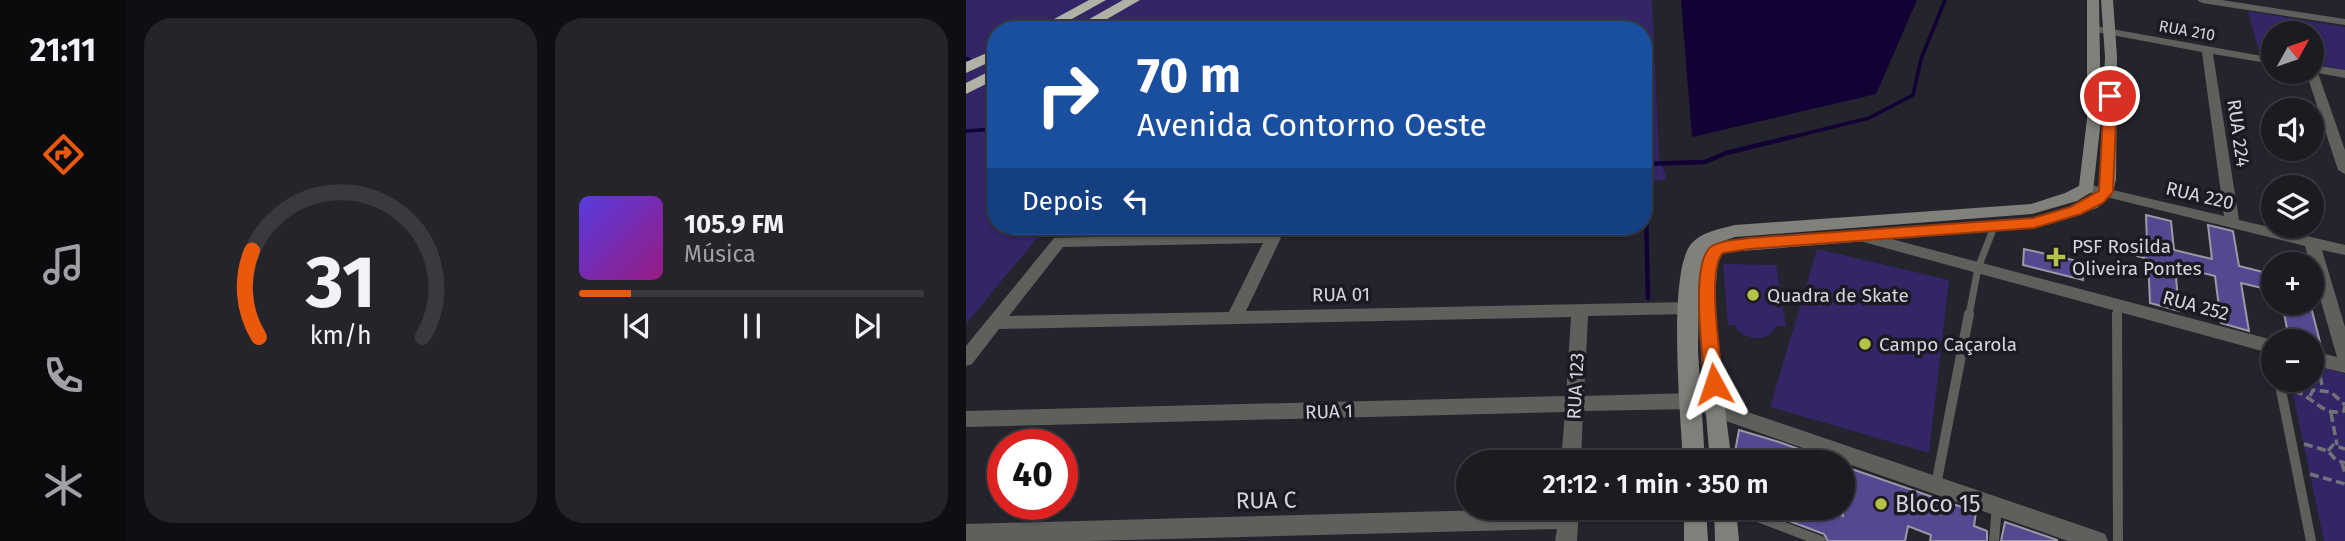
<!DOCTYPE html>
<html lang="pt">
<meta charset="utf-8">
<style>
:root{--surface:#1b1b22;--page:#24242a;--text:#f1f3f6;--muted:#a0a1a5;--line:#393940;--accent:#ea580c}
body{margin:0;font-family:"Fira Sans",sans-serif;background:var(--page);color:var(--text);height:100vh;display:flex;flex-direction:column;font-size:26px;white-space:nowrap}
*{box-sizing:border-box;margin:0}
p{font-size:23px;color:var(--muted)}
.icon{flex:none;width:38px;height:38px;fill:none;stroke:currentColor;stroke-width:2;stroke-linecap:round;stroke-linejoin:round}
.map{position:relative;flex:1;overflow:hidden}
.drawer{display:flex;flex-direction:column;gap:18px;padding:18px;background:#0f0f13;width:840px}
.drawer>*{flex:none}
.banner{position:absolute;left:21px;top:21px;width:665px;height:214px;border-radius:28px;box-shadow:0 2px 5px #0004,0 0 0 2px var(--line);background:#1a4fa0;color:#fff;overflow:hidden}
.needle{width:46px;rotate:50deg}
.buttons{position:absolute;left:1295px;top:21px;display:grid;gap:14px}
.buttons a{display:grid;place-items:center;width:63px;height:63px;border-radius:50%;background:var(--surface);box-shadow:0 2px 5px #0004,0 0 0 2px var(--line);font-size:35px}
.speed{position:absolute;left:21px;top:429px;display:flex;gap:14px;font-size:35px;font-weight:700;text-align:center}
.speed>*{display:grid;place-content:center;width:91px;height:91px;border-radius:50%;background:var(--surface);box-shadow:0 2px 5px #0004,0 0 0 2px var(--line);line-height:1}
.speed .limit{border:10px solid #d22;background:#fff;color:#111}
.pin{position:absolute;display:grid;place-items:center;width:60px;height:60px;color:#fff;margin:-30px;border:4px solid #fff;border-radius:50%;box-shadow:0 2px 7px #0007}
.me{position:absolute;width:77px;margin:-38px;rotate:355deg;stroke-linejoin:round;filter:drop-shadow(0 0 5px #0008)}
.turn{display:flex;align-items:center;gap:24px;height:147px;padding:0 35px;font-size:32px}
.turn .icon{width:91px;height:91px;stroke-width:2.5}
.turn b{display:block;font-size:49px;line-height:60px}
.then{display:flex;align-items:center;height:66px;padding:0 35px;background:#0003;gap:14px;font-size:26px}
.drawer .card{flex:1;display:flex;flex-direction:column;justify-content:center;gap:10px;min-width:0;padding:0 24px;border-radius:28px;background:var(--page)}
.drawer .dial{align-items:center;gap:0}
.dial svg{height:182px;overflow:visible;fill:none;stroke:var(--line);stroke-width:7;stroke-linecap:round;text-anchor:middle}
.dial text{fill:var(--text);stroke:none}
.song{display:flex;align-items:center;gap:21px}
.cover{width:84px;height:84px;border-radius:10px;background:linear-gradient(135deg,hsl(250 70% 55%),hsl(310 70% 35%))}
.played{height:7px;border-radius:4px;background:linear-gradient(90deg,var(--accent) 15%,var(--line) 15%)}
.keys{display:flex;justify-content:space-around;direction:ltr}
.drawer .tiles{flex:1;display:grid;gap:18px;grid-template-columns:repeat(2,1fr)}
.trip{position:absolute;left:490px;top:450px;width:399px;height:70px;border-radius:35px;background:var(--surface);box-shadow:0 2px 5px #0004,0 0 0 2px var(--line);font-weight:600;line-height:70px;text-align:center}
main{display:flex;flex:1;min-height:0}
.tab-bar{display:flex;flex-direction:column;width:126px;justify-content:space-around;align-items:center;background:#0b0b0e;color:var(--muted)}
.tab-bar .icon{width:49px;height:49px}
.tab-bar .active{color:var(--accent)}
.tab-bar b{font-size:32px;color:var(--text)}
.map>svg:first-child{display:block}
</style>
<main>
<nav class="tab-bar">
<b>21:11</b>
<svg class="icon active" aria-label="directions" viewBox="0 0 24 24"><path d="M12 3l9 9-9 9-9-9zM9 14v-3h6M13 9l2 2-2 2"/></svg>
<svg class="icon" aria-label="music" viewBox="0 0 24 24"><path d="M9 18V5l10-2v13"/><circle cx="6" cy="18" r="3"/><circle cx="16" cy="16" r="3"/></svg>
<svg class="icon" aria-label="phone" viewBox="0 0 24 24"><path d="M5 4h4l2 5-3 2q2 4 5 5l2-3 5 2v4C11 20 4 13 5 4z"/></svg>
<svg class="icon" aria-label="climate" viewBox="0 0 24 24"><path d="M12 3v18M4 7l16 10M4 17L20 7"/></svg>
</nav>
<section class="drawer">
<div class="tiles">
<div class="card dial"><svg viewBox="0 0 100 80">
<path d="M14 69A42 42 0 1 1 86 69"/>
<path d="M14 69A42 42 0 0 1 11 31" stroke="#ea580c"/>
<text x="50" y="56" font-size="32" font-weight="700">31</text>
<text x="50" y="72" font-size="11">km/h</text>
</svg></div>
<div class="card">
<div class="song"><i class="cover"></i><div><b>105.9 FM</b><p>Música</p></div></div>
<div class="played"></div>
<div class="keys"><svg class="icon" aria-label="previous" viewBox="0 0 24 24"><path d="M18 5L8 12l10 7zM5 5v14"/></svg><svg class="icon" aria-label="pause" viewBox="0 0 24 24"><path d="M8 5v14M16 5v14"/></svg><svg class="icon" aria-label="next" viewBox="0 0 24 24"><path d="M6 5l10 7-10 7zM19 5v14"/></svg></div>
</div>
</div>
</section>
<div class="map">
<svg width="1379" height="541" viewBox="0 0 1379 541">
<rect width="100%" height="100%" fill="#24242d"/>
<g fill="#332566">
<path d="M0,0h686l7,158 8,21 -24,4v-153h-647v196h51l-81,98z"/>
<path d="M1282,11l97,16v43l-33,-6v-31h-39v24l-13,-2z"/>
<path d="M851,249l132,31 -20,173 -159,-46z"/>
<path d="M757,264l53,1 10,61h-10c-8,17 -27,14 -39,4l-1,-5h-8z"/>
<path d="M1346,365l33,9v167h-21l-34,-161h22z"/>
</g>
<path fill="#110134" d="M715,0h236l-41,94 -184,43z"/>
<g fill="none" stroke-linecap="round" stroke-linejoin="round">
<g stroke="#110134" stroke-width="3.5">
<path d="M0,59h3"/>
<path d="M0,131l30,-2"/>
<path d="M818,139l85,-21 44,-23 8,-36 24,-59"/>
</g>
<g stroke="#110134" stroke-width="4.5">
<path d="M679,163l3,135"/>
<path d="M677,164l62,-2 21,-9 66,-16"/>
</g>
</g>
<g fill="#554891" stroke="#9a99a4" stroke-width="2">
<path d="M1180,215l25,6 3,29 38,9 -4,-34 25,6 6,35 24,6 3,17 -25,-6 8,48 -28,-8 -6,-47 -40,-10 4,45 -29,-8 -2,-44 -11,-3 -1,-15 11,2z"/>
<path d="M1058,249l58,13 1,18 -60,-15z"/>
<path d="M1316,303h28l10,39 -32,-8z"/>
<path d="M773,430l40,12 56,20h-88l-13,-5z"/>
<path d="M877,466l133,46 -2,14 13,5v10h-57l1,-6 -23,-9 -3,15h-77l-4,-7 -70,-26h42l-2,3 27,10 4,-12 18,7z"/>
<path d="M1039,522l52,18v1h-56z"/>
</g>
<g fill="none" stroke-linecap="round" stroke-linejoin="round">
<g stroke="#72727a" stroke-width="3.5" stroke-dasharray="9 4.5" stroke-linecap="butt">
<path d="M1354,376l3,13"/>
<path d="M1328,391c21,6 28,26 50,20l1,-5"/>
<path d="M1344,396l3,-6 18,2 14,13"/>
<path d="M1365,413l6,32"/>
<path d="M1338,444l24,7 8,9 9,3"/>
<path d="M1362,451l5,-6 12,4"/>
<path d="M1376,463l3,10"/>
<path d="M1344,474l35,10"/>
</g>
<g stroke="#5f605b" stroke-width="7">
<path d="M1151,305v10"/>
<path d="M1003,315l9,-47 16,-41"/>
</g>
<g stroke="#5f605b" stroke-width="10">
<path d="M1151,314l1,227"/>
<path d="M1313,380l32,161"/>
<path d="M970,485l33,-171"/>
<path d="M768,508l87,33"/>
<path d="M1028,541l3,-35"/>
</g>
<g fill="#5f605b" fill-rule="evenodd">
<path d="M1231,0h25l123,19v6l-143,-22z"/>
<path d="M1129,26l178,32v6l-60,-10 26,166 106,25v10l-23,-5 23,77v46l-33,-8v-14l25,6 -32,-111 -223,-55 -2,-3 2,-3 5,-1 137,32 -22,-164 -111,-21v-4z"/>
<path d="M1346,65l33,5v8l-27,-5 27,77v24l-7,-4 -32,-98h6z"/>
<path d="M899,232l408,108 3,1h-3v13l-413,-113 -3,-4 3,-4z"/>
<path d="M307,233l8,5 -35,73 443,-9 6,2 2,4 -2,4 -6,2 -101,2 -4,80 108,-3 405,138 8,3 3,7h-40l-376,-132 -109,2 -2,51h-20l4,-50 -599,15v-16l600,-15 5,-79 -572,12 -27,35 -6,2v-20l88,-108zM297,243l-34,69 -220,4 54,-69z"/>
<path d="M593,508h20l-2,33h-22l2,-12 -469,12h-122v-17z"/>
</g>
<g fill="#80817a" fill-rule="evenodd">
<path d="M1121,0h12l2,119 -8,72 -16,10 -45,13 -297,23 -21,7 14,-4 305,-22 44,-13 21,-14 2,-12 5,-122 -4,-57h12l4,57 -1,122 -3,14 -16,15 -64,20 -305,24 -6,2c-17,26 6,171 10,208h-22l-9,-107 -2,-83 -1,78 7,112h-22c-2,-43 -16,-188 8,-218 10,-12 29,-15 44,-19l296,-21 34,-11 14,-7 8,-67z"/>
<path d="M718,508h22l2,33h-24z"/>
<path d="M748,508h22l3,33h-24z"/>
</g>
<g fill="#b0b2a6" fill-rule="evenodd">
<path d="M123,0h17l-54,30h-18z"/>
<path d="M157,0h17l-52,30h-18z"/>
<path d="M30,49v10l-30,14v-11z"/>
<path d="M30,68v11l-30,15v-11z"/>
</g>
</g>
<path fill="#ea580c" stroke="#983908" stroke-width="2" d="M1144,93l7,3 -4,96 -10,11 -22,11 -47,14 -285,21 -26,4c-17,15 -2,106 0,131l-2,5 -7,2 -6,-2 -3,-5c-2,-26 -16,-124 7,-138 10,-6 26,-6 37,-8l284,-20 37,-11 29,-16 5,-95z"/>
<g fill="#b6c148" stroke="#1b1a23" stroke-width="2.5">
<path d="M1086.5 246.5h7v7h7v7h-7v7h-7v-7h-7v-7h7z"/>
<circle cx="787" cy="295" r="7"/>
<circle cx="899" cy="344" r="7"/>
<circle cx="915" cy="504" r="7"/>
</g>
<g text-anchor="middle" stroke-width="7" stroke-linejoin="round" paint-order="stroke">
<g font-size="16" fill="#d4d4da" stroke="#1b1a23">
<text transform="translate(1221 30) rotate(10)" y="6">RUA 210</text>
</g>
<g font-size="19" fill="#d4d4da" stroke="#1b1a23">
<text transform="translate(1273 133) rotate(82)" y="7">RUA 224</text>
<text transform="translate(1234 195) rotate(13)" y="7">RUA 220</text>
<text transform="translate(375 294) rotate(-1)" y="7">RUA 01</text>
<text transform="translate(1230 305) rotate(15)" y="7">RUA 252</text>
<text transform="translate(609 386) rotate(-87)" y="7">RUA 123</text>
<text transform="translate(363 411) rotate(-2)" y="7">RUA 1</text>
</g>
<g font-size="19" fill="#d4d4da" stroke="#1b1a23" text-anchor="start">
<text x="1106" y="253">PSF Rosilda<tspan x="1106" dy="22">Oliveira Pontes</tspan></text>
<text x="801" y="302">Quadra de Skate</text>
<text x="913" y="351">Campo Caçarola</text>
</g>
<g font-size="23" fill="#d4d4da" stroke="#1b1a23">
<text transform="translate(300 500) rotate(-1)" y="8">RUA C</text>
</g>
<g font-size="23" fill="#d4d4da" stroke="#1b1a23" text-anchor="start">
<text x="929" y="512">Bloco 15</text>
</g>
</g>
</svg>
<div class="buttons">
<a><svg class="needle" viewBox="-14 -14 28 28"><path d="M0-13l5 13h-10z" fill="#e53935"/><path d="M0 13l5-13h-10z" fill="#a0a1a5"/></svg></a>
<a><svg class="icon" aria-label="sound" viewBox="0 0 24 24"><path d="M4 9h4l5-4v14l-5-4H4zM17 9q2 3 0 6"/></svg></a>
<a><svg class="icon" aria-label="layers" viewBox="0 0 24 24"><path d="M12 4l9 5-9 5-9-5zM3 14l9 5 9-5"/></svg></a>
<a>+</a>
<a>−</a>
</div>
<div class="speed"><div class="limit">40</div></div>
<div class="pin" style="left:1144px;top:96px;background:#d93025"><svg class="icon" aria-label="arrive" viewBox="0 0 24 24"><path d="M6 21V4h12l-3 4 3 4H6"/></svg></div>
<svg class="me" style="left:748px;top:384px" viewBox="-20 -20 40 40"><path d="M0-17L14 15 0 8-14 15z" fill="#ea580c" stroke="#fff" stroke-width="4"/></svg>
<div class="trip">21:12 · 1 min · 350 m</div>
<div class="banner">
<div class="turn"><svg class="icon" aria-label="right" viewBox="0 0 24 24"><path d="M7 20v-9h11M14 6l5 5-5 5"/></svg><div><b>70 m</b>Avenida Contorno Oeste</div></div>
<div class="then">Depois<svg class="icon" aria-label="left" viewBox="0 0 24 24"><path d="M17 20v-9H6M10 6l-5 5 5 5"/></svg></div>
</div>
</div>
</main>
